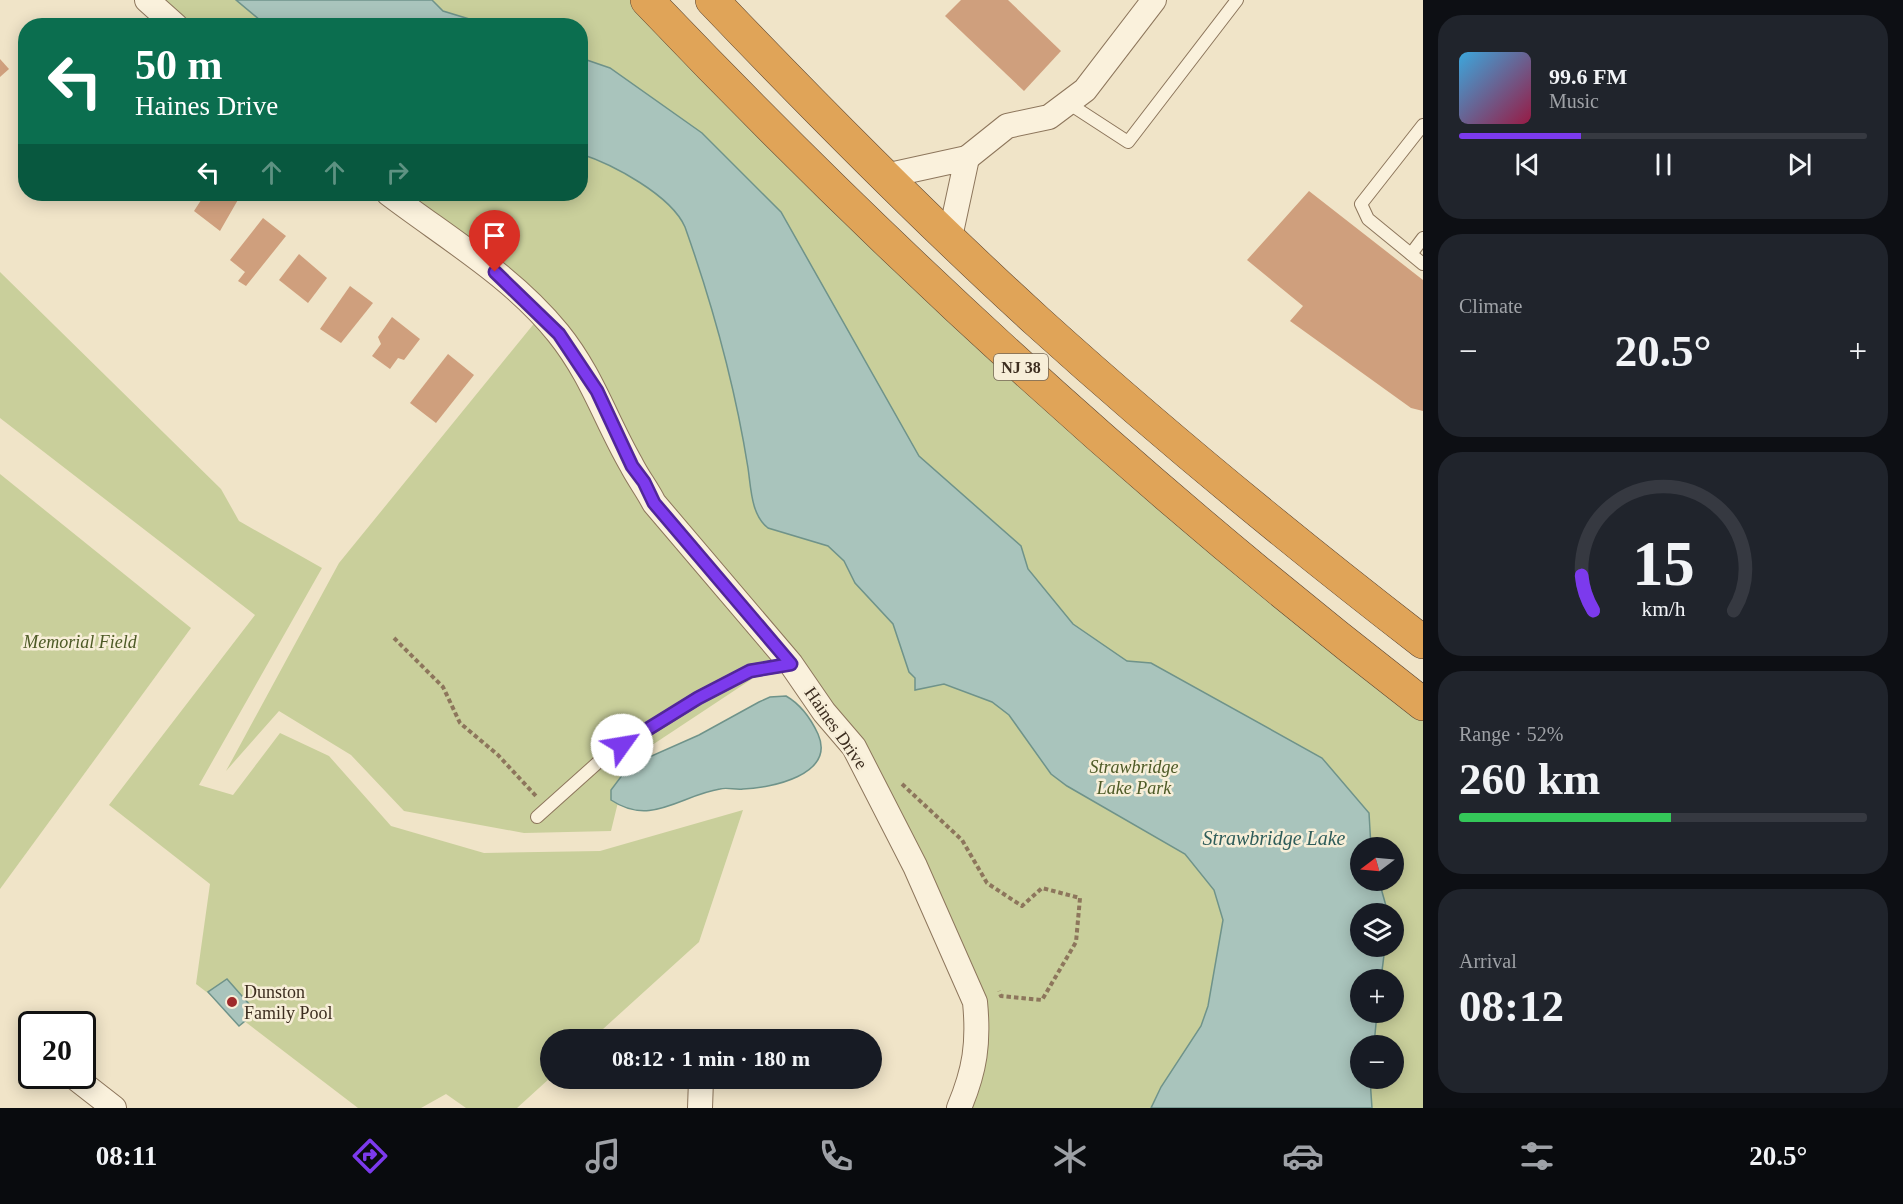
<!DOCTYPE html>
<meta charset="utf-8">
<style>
:root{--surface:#171b24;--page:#20242c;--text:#f1f3f6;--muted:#9ea1a6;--line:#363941;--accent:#7c3aed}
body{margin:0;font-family:Georgia,serif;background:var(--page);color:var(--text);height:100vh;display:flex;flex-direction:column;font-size:22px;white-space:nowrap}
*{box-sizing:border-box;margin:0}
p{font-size:20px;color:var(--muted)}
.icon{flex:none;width:33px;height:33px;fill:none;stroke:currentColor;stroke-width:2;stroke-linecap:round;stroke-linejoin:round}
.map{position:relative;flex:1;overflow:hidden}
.drawer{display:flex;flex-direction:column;gap:15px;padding:15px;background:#0d0f14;width:480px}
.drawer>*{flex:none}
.banner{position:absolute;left:18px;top:18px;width:570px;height:183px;border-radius:24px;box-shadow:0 3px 15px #0003;background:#0b6e4f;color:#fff;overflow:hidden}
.needle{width:39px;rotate:254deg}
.fabs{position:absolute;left:1350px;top:837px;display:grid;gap:12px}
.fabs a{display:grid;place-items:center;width:54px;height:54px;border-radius:50%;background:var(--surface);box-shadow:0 3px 15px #0003;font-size:30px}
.speed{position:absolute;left:18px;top:1011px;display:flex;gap:12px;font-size:30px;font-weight:700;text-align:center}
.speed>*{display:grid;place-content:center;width:78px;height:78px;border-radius:50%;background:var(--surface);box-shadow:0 3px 15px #0003;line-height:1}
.speed .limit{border:3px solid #111;border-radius:9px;background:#fff;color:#111}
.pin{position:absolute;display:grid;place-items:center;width:51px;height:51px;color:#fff;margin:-62px -26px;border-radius:50% 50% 50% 0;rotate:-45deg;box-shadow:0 0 6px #0007}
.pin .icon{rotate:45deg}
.me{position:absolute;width:66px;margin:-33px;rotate:58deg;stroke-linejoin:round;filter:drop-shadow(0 0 4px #0008)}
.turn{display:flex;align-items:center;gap:21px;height:126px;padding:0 18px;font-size:27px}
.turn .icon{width:78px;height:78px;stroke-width:2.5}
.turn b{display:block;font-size:42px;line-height:51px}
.lanes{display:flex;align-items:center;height:57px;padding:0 18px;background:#0003;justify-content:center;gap:30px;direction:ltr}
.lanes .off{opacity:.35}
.big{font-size:45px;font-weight:700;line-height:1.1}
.drawer .widget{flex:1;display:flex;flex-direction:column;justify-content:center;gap:9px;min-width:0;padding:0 21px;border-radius:24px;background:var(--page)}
.drawer .dial{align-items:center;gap:0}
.dial svg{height:156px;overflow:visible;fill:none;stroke:var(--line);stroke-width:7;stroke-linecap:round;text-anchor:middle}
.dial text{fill:var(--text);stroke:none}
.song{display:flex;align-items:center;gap:18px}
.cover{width:72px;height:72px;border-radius:9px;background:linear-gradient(135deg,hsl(200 70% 55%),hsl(340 70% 35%))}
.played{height:6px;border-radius:3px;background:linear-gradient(90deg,var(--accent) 30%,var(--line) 30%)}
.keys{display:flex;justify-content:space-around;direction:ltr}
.heat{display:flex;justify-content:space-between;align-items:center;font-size:33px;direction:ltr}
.charge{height:9px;border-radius:4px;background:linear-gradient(90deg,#34c759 52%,var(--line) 0)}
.trip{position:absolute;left:540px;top:1029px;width:342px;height:60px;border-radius:30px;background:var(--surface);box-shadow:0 3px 15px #0003;font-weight:700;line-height:60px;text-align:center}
.tabs{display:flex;height:96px;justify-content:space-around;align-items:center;background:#090b0e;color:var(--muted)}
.tabs .icon{width:42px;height:42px}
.tabs .active{color:var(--accent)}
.tabs b{font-size:27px;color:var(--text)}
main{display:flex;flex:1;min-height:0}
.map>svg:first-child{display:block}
</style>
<main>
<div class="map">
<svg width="1423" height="1108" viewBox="0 0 1423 1108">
<rect width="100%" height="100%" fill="#f0e4c8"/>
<g fill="#c9cf9b" fill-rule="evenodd">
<path d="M148,0h499l145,151 631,553v404h-464l16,-106 -121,-255 -69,-90 -157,104 -17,70 -87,2 -120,-22 -53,-56 -72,-44 -53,60 113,-208 202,-248 -150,-121h189v-168l-402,-1zM1360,848h34v32h-34zM1360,914h34v32h-34zM1360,980h34v32h-34zM1360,1046h34v32h-34z"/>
<path d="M0,272l221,217 18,32 83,47 -123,217 34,10 47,-62 49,23 62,70 93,27 116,-2 143,-41 -44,132 -107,97 -42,1v38l-33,30h-51l-20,-14 -25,14h-63l-162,-124 14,-100 -101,-79 146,-190 -255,-197z"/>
<path d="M0,474l191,154 -191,261z"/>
</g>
<g fill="#a9c4bc" stroke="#6f938a" stroke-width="1.5">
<path d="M236,0h196l11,11 46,14h-223z"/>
<path d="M581,58l29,10 92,65 79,79 138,244 102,90 7,23 45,55 54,37 24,2 171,95 47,55 2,34 -11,1v32l19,1 9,32 -28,1v32l25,1 -4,32 -21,1v32l17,1 -3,32 -14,1v32l10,1 2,29h-221l10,-21 40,-61 7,-20 15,-86 -9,-30 -29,-36 -118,-68 -16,-12 -42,-59 -17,-13 -48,-18 -29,6v-12l-6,-6 -16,-48 -38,-41 -11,-22 -16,-15 -60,-18c-17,-13 -17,-40 -20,-60 -13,-82 -35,-162 -63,-241 -14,-32 -73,-63 -104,-73z"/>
<path d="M786,696c14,8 25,23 32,38 18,41 -47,54 -75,55 -8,1 -16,-2 -23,0 -39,6 -69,38 -109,11v-10l18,-24 70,-31 60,-33 11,-5z"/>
<path d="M227,979l29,33 -17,14 -31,-34z"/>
</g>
<g fill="#cf9f7d">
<path d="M961,0h47l53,51 -37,40 -79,-75z"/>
<path d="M0,59l9,10 -9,8z"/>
<path d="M1309,191l114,89v131l-12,-3 -121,-87 13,-15 -56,-46z"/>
<path d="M153,194h26l-5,7 -10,-7 -3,4z"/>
<path d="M205,194h17l5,3 5,-3 7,4 -19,33 -26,-20z"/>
<path d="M263,218l23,18 -40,50 -8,-5 7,-9 -15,-12z"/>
<path d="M299,254l28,24 -19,25 -29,-23z"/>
<path d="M350,286l23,17 -32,40 -21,-14z"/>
<path d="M392,317l28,22 -16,21 -6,-2 -8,11 -18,-13 9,-12 -3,-7z"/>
<path d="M448,354l26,21 -38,48 -26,-20z"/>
</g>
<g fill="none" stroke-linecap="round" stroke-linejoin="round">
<defs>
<g id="lane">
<path d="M1068,103l60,39 109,-142"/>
<path d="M1423,125l-62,79 7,15 55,45"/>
<path d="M1411,254l12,-16"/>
<path d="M537,817l67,-60 94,-59 52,-27 41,-7"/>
</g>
<g id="street">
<path d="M147,0l29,26"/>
<path d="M967,158l40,-32 42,-9 36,-27 69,-90"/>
<path d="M885,176l82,-18 -17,79"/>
<path d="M389,194c58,44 123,82 169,139 34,42 47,86 73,131 7,14 16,25 23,39l137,161 33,48 30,35 61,119 60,136c4,41 0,68 -16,106"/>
<path d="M73,1076l41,32"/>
<path d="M700,1108l1,-28"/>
</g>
<g id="highway">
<path d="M647,0c241,253 499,490 776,704"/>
<path d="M712,0c105,110 213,219 326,322 124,112 253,218 385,320"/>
</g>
</defs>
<use href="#lane" stroke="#8d765c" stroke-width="14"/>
<use href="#street" stroke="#8d765c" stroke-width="26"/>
<use href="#highway" stroke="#5b4430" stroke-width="34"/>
<g stroke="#8d765c" stroke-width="4" stroke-dasharray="4.5 3" stroke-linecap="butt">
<path d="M394,638l49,49 17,36 38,32 38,41"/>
<path d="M902,784l60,56 25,43 35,23 20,-18 38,10 -4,44 -34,58 -41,-4 -2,-5"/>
</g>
<use href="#lane" stroke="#faf1dc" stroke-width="12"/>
<use href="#street" stroke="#faf1dc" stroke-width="24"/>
<use href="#highway" stroke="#e0a458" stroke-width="33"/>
</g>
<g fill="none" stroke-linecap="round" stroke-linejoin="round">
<defs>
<path id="route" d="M495,272l64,62 38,57 35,75 12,16 10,21 137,161 -41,7 -52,27 -76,47"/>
</defs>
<use href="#route" stroke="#51269a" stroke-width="15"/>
<use href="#route" stroke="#7c3aed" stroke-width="10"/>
</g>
<circle fill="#9e2a2b" stroke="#f7eed8" stroke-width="2" cx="232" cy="1002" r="6"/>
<g text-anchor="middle" stroke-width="5" stroke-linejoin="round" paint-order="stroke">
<rect fill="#f7eed8" stroke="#756857" stroke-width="1.5" x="994" y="354" width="54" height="26" rx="4.5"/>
<g font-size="16" font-weight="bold" fill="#3d2e20">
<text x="1021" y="373">NJ 38</text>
</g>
<g font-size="18" font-style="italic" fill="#4d5a26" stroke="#f7eed8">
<text x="80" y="648">Memorial Field</text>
<text x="1134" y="773">Strawbridge<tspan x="1134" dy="21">Lake Park</tspan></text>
</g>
<g font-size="18" fill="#3d2e20" stroke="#f7eed8">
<text transform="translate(836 728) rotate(55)" y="6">Haines Drive</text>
</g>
<g font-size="18" fill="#3d2e20" stroke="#f7eed8" text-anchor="start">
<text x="244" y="998">Dunston<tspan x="244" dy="21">Family Pool</tspan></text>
</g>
<g font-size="20" font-style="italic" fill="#2f5d5a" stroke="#f7eed8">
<text x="1274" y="845">Strawbridge Lake</text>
</g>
</g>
</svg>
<div class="fabs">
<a><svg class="needle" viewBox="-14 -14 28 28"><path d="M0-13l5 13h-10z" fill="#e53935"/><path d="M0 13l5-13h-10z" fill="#9ea1a6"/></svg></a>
<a><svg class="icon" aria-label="layers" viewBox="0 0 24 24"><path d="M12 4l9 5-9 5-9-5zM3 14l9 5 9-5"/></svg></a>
<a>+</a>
<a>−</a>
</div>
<div class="speed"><div class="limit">20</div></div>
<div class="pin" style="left:495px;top:272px;background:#d93025"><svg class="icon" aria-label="arrive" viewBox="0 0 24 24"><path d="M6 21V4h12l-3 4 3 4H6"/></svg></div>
<svg class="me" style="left:622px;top:745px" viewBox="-20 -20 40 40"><circle r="19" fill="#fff"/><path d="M0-13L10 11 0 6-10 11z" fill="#7c3aed"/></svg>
<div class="trip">08:12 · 1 min · 180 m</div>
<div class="banner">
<div class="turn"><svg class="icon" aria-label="left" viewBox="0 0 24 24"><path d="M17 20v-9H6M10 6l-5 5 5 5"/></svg><div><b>50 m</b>Haines Drive</div></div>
<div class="lanes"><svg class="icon" aria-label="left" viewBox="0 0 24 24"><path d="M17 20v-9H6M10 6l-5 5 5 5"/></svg><svg class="icon off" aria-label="ahead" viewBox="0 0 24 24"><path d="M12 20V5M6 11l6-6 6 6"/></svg><svg class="icon off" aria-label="ahead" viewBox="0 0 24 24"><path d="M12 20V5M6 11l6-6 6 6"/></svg><svg class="icon off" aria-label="right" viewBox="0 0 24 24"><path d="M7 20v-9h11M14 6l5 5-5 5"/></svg></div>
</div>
</div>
<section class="drawer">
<div class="widget">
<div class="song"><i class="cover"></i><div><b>99.6 FM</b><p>Music</p></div></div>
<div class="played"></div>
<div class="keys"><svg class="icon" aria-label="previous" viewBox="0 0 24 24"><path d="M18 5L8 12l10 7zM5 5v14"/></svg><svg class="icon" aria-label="pause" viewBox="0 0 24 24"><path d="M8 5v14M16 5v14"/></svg><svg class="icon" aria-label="next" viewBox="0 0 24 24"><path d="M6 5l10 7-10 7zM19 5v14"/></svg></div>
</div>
<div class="widget"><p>Climate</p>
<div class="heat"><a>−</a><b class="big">20.5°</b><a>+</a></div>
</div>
<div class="widget dial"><svg viewBox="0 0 100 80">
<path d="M14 69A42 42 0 1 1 86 69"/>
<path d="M14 69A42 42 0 0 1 8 51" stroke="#7c3aed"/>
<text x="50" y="56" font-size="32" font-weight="700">15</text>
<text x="50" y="72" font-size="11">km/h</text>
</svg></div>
<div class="widget"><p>Range · 52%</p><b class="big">260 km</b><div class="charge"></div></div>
<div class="widget"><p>Arrival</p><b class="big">08:12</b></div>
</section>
</main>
<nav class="tabs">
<b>08:11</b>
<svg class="icon active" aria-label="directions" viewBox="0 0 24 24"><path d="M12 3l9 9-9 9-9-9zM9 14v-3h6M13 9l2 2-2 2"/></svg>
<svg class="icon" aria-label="music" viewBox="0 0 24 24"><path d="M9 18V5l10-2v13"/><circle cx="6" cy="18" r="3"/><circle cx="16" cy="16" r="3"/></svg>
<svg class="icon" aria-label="phone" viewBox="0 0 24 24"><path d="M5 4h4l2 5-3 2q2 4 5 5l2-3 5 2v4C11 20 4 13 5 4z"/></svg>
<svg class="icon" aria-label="climate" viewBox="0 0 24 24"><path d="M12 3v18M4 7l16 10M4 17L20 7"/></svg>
<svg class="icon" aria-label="car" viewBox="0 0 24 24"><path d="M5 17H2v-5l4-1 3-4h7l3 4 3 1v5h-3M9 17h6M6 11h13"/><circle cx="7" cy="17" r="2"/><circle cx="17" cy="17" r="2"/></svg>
<svg class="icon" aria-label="filters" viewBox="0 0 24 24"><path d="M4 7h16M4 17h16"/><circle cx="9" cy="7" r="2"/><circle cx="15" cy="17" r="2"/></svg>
<b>20.5°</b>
</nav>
